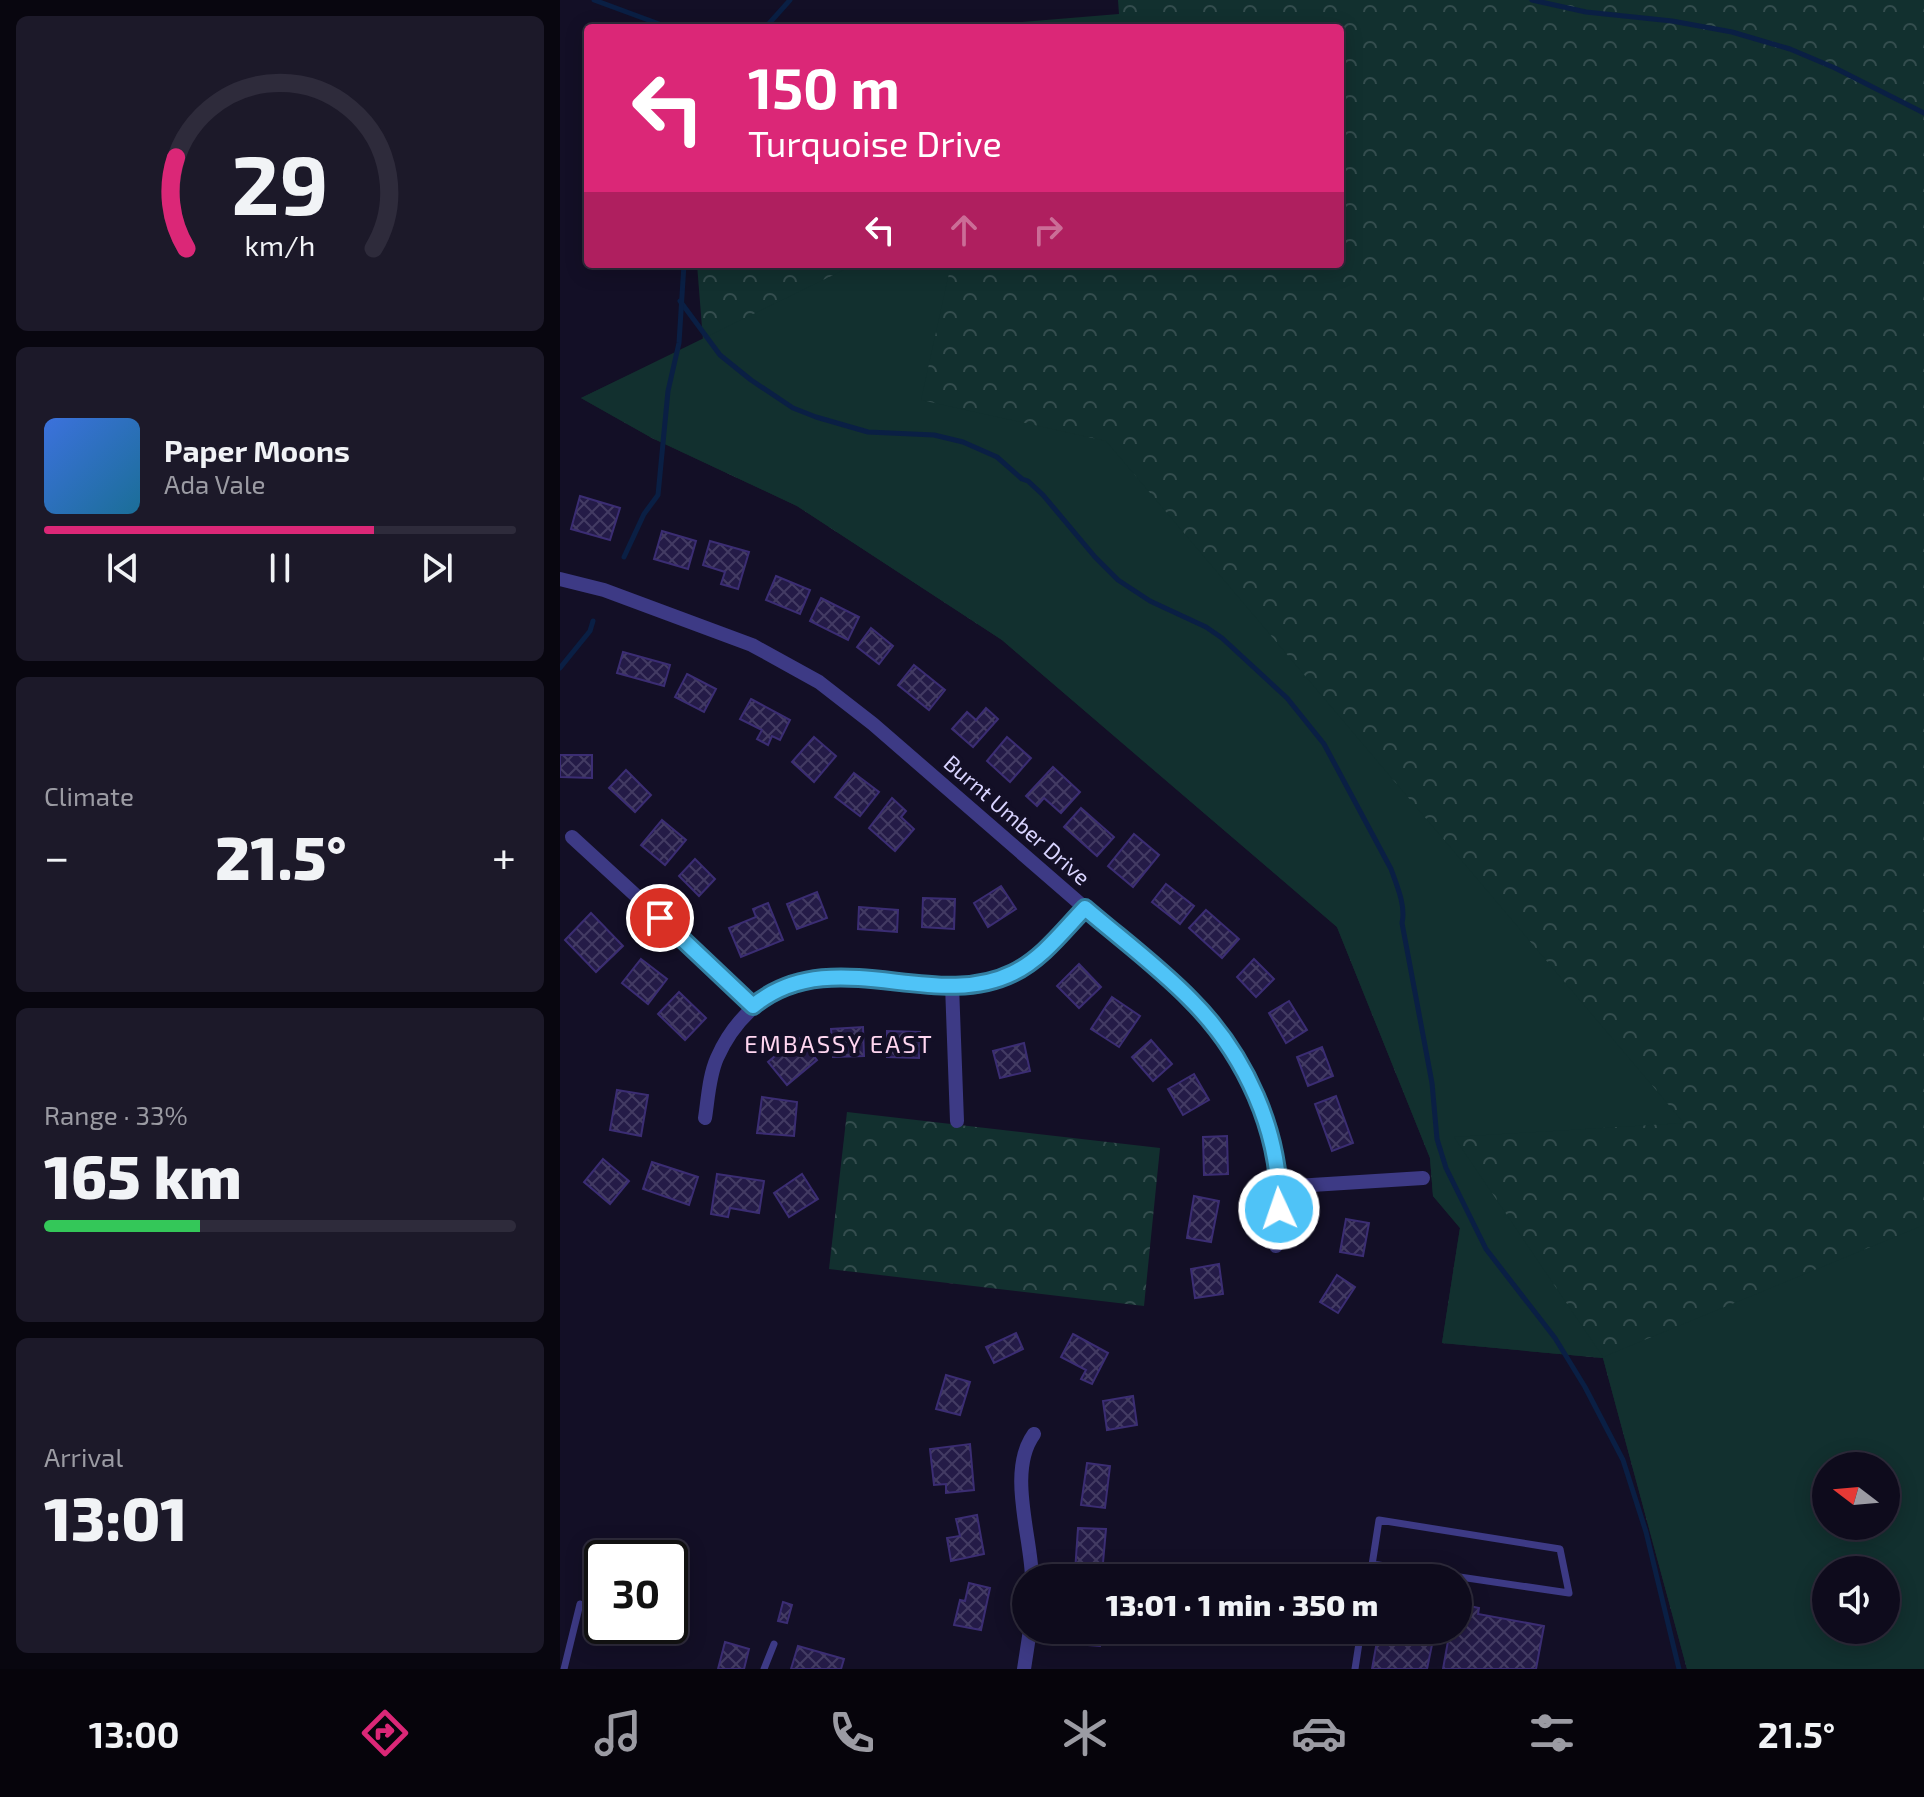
<!DOCTYPE html>
<meta charset="utf-8">
<style>
:root{--surface:#0e0b1c;--page:#1c1929;--text:#f1f3f6;--muted:#9b9ba3;--line:#2e2b3b;--accent:#db2777}
body{margin:0;font-family:"Exo 2",sans-serif;background:var(--page);color:var(--text);height:100vh;display:flex;flex-direction:column;font-size:30px;white-space:nowrap}
*{box-sizing:border-box;margin:0}
p{font-size:26px;color:var(--muted)}
.icon{flex:none;width:44px;height:44px;fill:none;stroke:currentColor;stroke-width:2;stroke-linecap:round;stroke-linejoin:round}
.map{position:relative;flex:1;overflow:hidden}
.panel{display:flex;flex-direction:column;gap:16px;padding:16px;background:#08060f;width:560px}
.panel>*{flex:none}
.guide{position:absolute;left:24px;top:24px;width:760px;height:244px;border-radius:8px;box-shadow:0 4px 20px #0003,0 0 0 2px var(--line);background:#db2777;color:#fff;overflow:hidden}
.needle{width:52px;rotate:286deg}
.buttons{position:absolute;left:1252px;top:1452px;display:grid;gap:16px}
.buttons a{display:grid;place-items:center;width:88px;height:88px;border-radius:50%;background:var(--surface);box-shadow:0 4px 20px #0003,0 0 0 2px var(--line);font-size:40px}
.speed{position:absolute;left:24px;top:1540px;display:flex;gap:16px;font-size:40px;font-weight:700;text-align:center}
.speed>*{display:grid;place-content:center;width:104px;height:104px;border-radius:50%;background:var(--surface);box-shadow:0 4px 20px #0003,0 0 0 2px var(--line);line-height:1}
.speed .limit{border:4px solid #111;border-radius:12px;background:#fff;color:#111}
.pin{position:absolute;display:grid;place-items:center;width:68px;height:68px;color:#fff;margin:-34px;border:4px solid #fff;border-radius:50%;box-shadow:0 2px 8px #0007}
.me{position:absolute;width:88px;margin:-44px;rotate:357deg;stroke-linejoin:round;filter:drop-shadow(0 0 6px #0008)}
.turn{display:flex;align-items:center;gap:28px;height:168px;padding:0 32px;font-size:36px}
.turn .icon{width:104px;height:104px;stroke-width:2.5}
.turn b{display:block;font-size:56px;line-height:68px}
.lanes{display:flex;align-items:center;height:76px;padding:0 32px;background:#0003;justify-content:center;gap:40px;direction:ltr}
.lanes .off{opacity:.35}
.big{font-size:60px;font-weight:800;line-height:1.1}
.panel .widget{flex:1;display:flex;flex-direction:column;justify-content:center;gap:12px;min-width:0;padding:0 28px;border-radius:12px;background:var(--page)}
.panel .dial{align-items:center;gap:0}
.dial svg{height:208px;overflow:visible;fill:none;stroke:var(--line);stroke-width:7;stroke-linecap:round;text-anchor:middle}
.dial text{fill:var(--text);stroke:none}
.song{display:flex;align-items:center;gap:24px}
.cover{width:96px;height:96px;border-radius:12px;background:linear-gradient(135deg,hsl(220 70% 55%),hsl(200 70% 35%))}
.played{height:8px;border-radius:4px;background:linear-gradient(90deg,var(--accent) 70%,var(--line) 70%)}
.keys{display:flex;justify-content:space-around;direction:ltr}
.heat{display:flex;justify-content:space-between;align-items:center;font-size:44px;direction:ltr}
.charge{height:12px;border-radius:6px;background:linear-gradient(90deg,#34c759 33%,var(--line) 0)}
.trip{position:absolute;left:452px;top:1564px;width:460px;height:80px;border-radius:40px;background:var(--surface);box-shadow:0 4px 20px #0003,0 0 0 2px var(--line);font-weight:800;line-height:80px;text-align:center}
.menu{display:flex;height:128px;justify-content:space-around;align-items:center;background:#06040b;color:var(--muted)}
.menu .icon{width:56px;height:56px}
.menu .current{color:var(--accent)}
.menu b{font-size:36px;color:var(--text)}
main{display:flex;flex:1;min-height:0}
.map>svg:first-child{display:block}
</style>
<main>
<section class="panel">
<div class="widget dial"><svg viewBox="0 0 100 80">
<path d="M14 69A42 42 0 1 1 86 69"/>
<path d="M14 69A42 42 0 0 1 10 34" stroke="#db2777"/>
<text x="50" y="56" font-size="32" font-weight="700">29</text>
<text x="50" y="72" font-size="11">km/h</text>
</svg></div>
<div class="widget">
<div class="song"><i class="cover"></i><div><b>Paper Moons</b><p>Ada Vale</p></div></div>
<div class="played"></div>
<div class="keys"><svg class="icon" aria-label="previous" viewBox="0 0 24 24"><path d="M18 5L8 12l10 7zM5 5v14"/></svg><svg class="icon" aria-label="pause" viewBox="0 0 24 24"><path d="M8 5v14M16 5v14"/></svg><svg class="icon" aria-label="next" viewBox="0 0 24 24"><path d="M6 5l10 7-10 7zM19 5v14"/></svg></div>
</div>
<div class="widget"><p>Climate</p>
<div class="heat"><a>−</a><b class="big">21.5°</b><a>+</a></div>
</div>
<div class="widget"><p>Range · 33%</p><b class="big">165 km</b><div class="charge"></div></div>
<div class="widget"><p>Arrival</p><b class="big">13:01</b></div>
</section>
<div class="map">
<svg width="1364" height="1669" viewBox="0 0 1364 1669">
<defs>
<pattern id="forest-crowns" width="20" height="18" patternUnits="userSpaceOnUse" patternTransform="scale(2)"><rect width="20" height="18" fill="#12302f"/><path d="M2 6a3 3 0 1 1 6 0M12 15a3 3 0 1 1 6 0" fill="none" stroke="#344d4e"/></pattern>
<pattern id="building-cross-hatch" width="8" height="8" patternUnits="userSpaceOnUse" patternTransform="scale(2)"><rect width="8" height="8" fill="#241b47"/><path d="M0 0l8 8M0 8l8-8" fill="none" stroke="#433b63"/></pattern>
</defs>
<rect width="100%" height="100%" fill="#130f26"/>
<g fill="url(#forest-crowns)" fill-rule="evenodd">
<path d="M558,0h806v1669h-237l-84,-311 -161,-15 18,-115 -27,-32 -3,-38 -93,-231 -335,-287 -205,-134 -145,-68 -71,-40 122,-58 -6,-76h643v-236h-389l168,-14zM1266,1466h60v60h-60zM1266,1570h60v60h-60z"/>
<path d="M287,1112l313,36 -16,158 -315,-37z"/>
</g>
<path fill="#12302f" fill-rule="evenodd" d="M296,264h95l-30,136 185,41 578,682 -230,14 149,220 321,-132v444h-237l-84,-311 -161,-15 18,-115 -27,-32 -3,-38 -93,-231 -335,-287 -205,-134 -145,-68 -71,-40zM1266,1466h60v60h-60zM1266,1570h60v60h-60z"/>
<g fill="none" stroke-linecap="round" stroke-linejoin="round">
<g stroke="#0a1f44" stroke-width="5">
<path d="M34,0l76,28"/>
<path d="M972,0l54,12 86,9 60,11 58,17 45,19 89,45"/>
<path d="M205,28l25,-28"/>
<path d="M120,301l40,54 31,25 42,28 23,9 52,15 66,3 29,7 34,15 25,22 6,2 15,14 52,62 23,23 32,21 56,26 16,11 65,60 37,46 67,125c6,17 15,37 11,54l30,160 5,56 9,29 40,81 69,89 30,49 38,73 23,72 33,137"/>
<path d="M64,557l20,-43 14,-19 10,-104 11,-48 5,-79"/>
<path d="M0,668l30,-37 3,-10"/>
</g>
</g>
<g fill="url(#building-cross-hatch)" stroke="#3b2d73" stroke-width="2">
<path d="M20,496l40,12 -10,32 -39,-11z"/>
<path d="M102,531l34,10 -8,28 -34,-10z"/>
<path d="M150,541l39,11 -11,37 -17,-5 4,-12 -22,-7z"/>
<path d="M216,576l34,14 -10,24 -34,-14z"/>
<path d="M261,598l38,19 -11,23 -38,-19z"/>
<path d="M311,628l22,18 -14,18 -22,-17z"/>
<path d="M63,652l47,13 -6,21 -47,-13z"/>
<path d="M354,665l31,25 -16,20 -31,-25z"/>
<path d="M127,674l29,15 -12,23 -29,-15z"/>
<path d="M191,699l39,21 -10,20 -8,-4 -4,9 -11,-6 5,-9 -22,-11z"/>
<path d="M426,708l12,11 -25,28 -21,-18 15,-17 9,8z"/>
<path d="M254,737l22,19 -22,26 -22,-20z"/>
<path d="M447,737l24,21 -21,24 -23,-21z"/>
<path d="M0,755h32v23l-32,-1z"/>
<path d="M493,767l27,25 -19,21 -17,-15 -7,8 -11,-10z"/>
<path d="M66,770l25,25 -16,17 -26,-24z"/>
<path d="M294,773l25,19 -19,24 -25,-19z"/>
<path d="M332,798l14,13 -5,6 13,12 -19,22 -26,-23z"/>
<path d="M521,808l33,29 -17,19 -33,-29z"/>
<path d="M102,820l24,20 -21,25 -24,-20z"/>
<path d="M574,834l25,21 -26,32 -25,-21z"/>
<path d="M135,859l20,20 -16,17 -20,-20z"/>
<path d="M606,884l28,22 -14,18 -28,-22z"/>
<path d="M441,886l15,23 -28,18 -14,-24z"/>
<path d="M257,892l10,26 -30,11 -10,-25z"/>
<path d="M363,898l32,1 -1,30 -32,-2z"/>
<path d="M208,903l15,37 -42,17 -12,-29 27,-11 -3,-8z"/>
<path d="M299,907l39,3 -1,22 -39,-3z"/>
<path d="M646,910l33,29 -17,19 -33,-30z"/>
<path d="M31,913l32,33 -27,26 -31,-32z"/>
<path d="M81,959l26,20 -19,25 -26,-21z"/>
<path d="M694,959l20,20 -18,18 -19,-20z"/>
<path d="M519,964l22,23 -22,21 -22,-22z"/>
<path d="M119,992l27,26 -21,22 -27,-26z"/>
<path d="M552,997l28,19 -21,31 -28,-18z"/>
<path d="M729,1001l18,29 -21,13 -17,-30z"/>
<path d="M303,1027l1,29 -31,1 -2,-28z"/>
<path d="M327,1031l33,1 -1,26 -32,-1z"/>
<path d="M238,1037l19,23 -30,25 -19,-23z"/>
<path d="M591,1040l21,24 -19,17 -21,-24z"/>
<path d="M464,1043l6,28 -30,7 -7,-27z"/>
<path d="M762,1047l11,29 -25,10 -11,-29z"/>
<path d="M634,1074l15,26 -26,15 -15,-26z"/>
<path d="M57,1090l31,5 -7,41 -31,-6z"/>
<path d="M776,1096l17,47 -21,8 -17,-47z"/>
<path d="M202,1097l35,5 -3,34 -37,-3z"/>
<path d="M667,1136l1,38 -24,1 -1,-38z"/>
<path d="M43,1159l26,22 -19,23 -26,-22z"/>
<path d="M92,1162l46,15 -9,28 -46,-16z"/>
<path d="M157,1174l47,7 -5,32 -29,-5 -2,9 -17,-3z"/>
<path d="M242,1174l16,25 -29,18 -15,-24z"/>
<path d="M634,1196l25,5 -8,41 -24,-4z"/>
<path d="M786,1219l23,4 -6,33 -23,-4z"/>
<path d="M659,1264l4,30 -28,4 -4,-29z"/>
<path d="M777,1275l18,12 -17,26 -18,-11z"/>
<path d="M456,1333l7,16 -29,14 -8,-16z"/>
<path d="M513,1334l35,19 -16,31 -11,-5 5,-9 -25,-13z"/>
<path d="M386,1375l24,7 -10,33 -24,-6z"/>
<path d="M573,1396l4,29 -30,5 -4,-29z"/>
<path d="M410,1444l4,46 -28,3v-9l-12,1 -4,-36z"/>
<path d="M527,1463l23,3 -5,42 -24,-3z"/>
<path d="M417,1515l7,39 -33,7 -4,-23 13,-2 -4,-17z"/>
<path d="M518,1528l28,1 -4,45 -27,-2z"/>
<path d="M409,1583l21,5 -9,42 -27,-5 6,-25 5,1z"/>
<path d="M223,1602l9,3 -5,18 -9,-2z"/>
<path d="M905,1605l14,3 -1,6 66,12 -8,43h-93l7,-39h8v-20l6,2z"/>
<path d="M110,1617l5,1 -6,21 -47,-13h48z"/>
<path d="M516,1630h25l-1,16 -25,-2z"/>
<path d="M819,1630h56l-8,39h-55z"/>
<path d="M165,1642l24,7 -5,20h-26z"/>
<path d="M238,1646l46,13 -3,10h-50z"/>
</g>
<g fill="none" stroke-linecap="round" stroke-linejoin="round">
<g stroke="#3d3a85" stroke-width="7">
<path d="M810,1578l9,-58 181,29 9,44 -197,-29"/>
<path d="M4,1669l16,-65"/>
<path d="M204,1669l10,-25"/>
<path d="M795,1669l6,-39"/>
</g>
<g stroke="#3d3a85" stroke-width="14">
<path d="M0,579l44,11 148,55 67,37 54,42 318,276 37,43 34,68 18,69 -4,66"/>
<path d="M12,837l132,121 49,48"/>
<path d="M392,985l5,136"/>
<path d="M145,1118c3,-19 4,-42 12,-60 18,-41 55,-75 101,-80 28,-3 57,1 86,3 28,2 58,7 86,1 41,-10 67,-45 95,-74"/>
<path d="M720,1187l143,-9"/>
<path d="M472,1578c-1,-43 -25,-107 2,-144"/>
<path d="M464,1669l6,-39"/>
</g>
</g>
<g fill="none" stroke-linecap="round" stroke-linejoin="round">
<defs>
<path id="route" d="M100,918l93,88c79,-65 179,7 260,-33 29,-14 50,-42 72,-65 35,30 74,59 106,92 54,54 90,132 88,209"/>
</defs>
<use href="#route" stroke="#337fa1" stroke-width="20"/>
<use href="#route" stroke="#4fc3f7" stroke-width="14"/>
</g>
<g text-anchor="middle" stroke-width="8" stroke-linejoin="round" paint-order="stroke">
<g font-size="22" fill="#d9d4ff" stroke="#130f26">
<text transform="translate(457 820) rotate(41)" y="8">Burnt Umber Drive</text>
</g>
<g font-size="24" letter-spacing="2" fill="#ffd6f0" stroke="#130f26">
<text x="279" y="1053">EMBASSY EAST</text>
</g>
</g>
</svg>
<div class="buttons">
<a><svg class="needle" viewBox="-14 -14 28 28"><path d="M0-13l5 13h-10z" fill="#e53935"/><path d="M0 13l5-13h-10z" fill="#9b9ba3"/></svg></a>
<a><svg class="icon" aria-label="sound" viewBox="0 0 24 24"><path d="M4 9h4l5-4v14l-5-4H4zM17 9q2 3 0 6"/></svg></a>
</div>
<div class="speed"><div class="limit">30</div></div>
<div class="pin" style="left:100px;top:918px;background:#d93025"><svg class="icon" aria-label="arrive" viewBox="0 0 24 24"><path d="M6 21V4h12l-3 4 3 4H6"/></svg></div>
<svg class="me" style="left:719px;top:1209px" viewBox="-20 -20 40 40"><circle r="17" fill="#4fc3f7" stroke="#fff" stroke-width="3"/><path d="M0-11L8 9 0 5-8 9z" fill="#fff"/></svg>
<div class="trip">13:01 · 1 min · 350 m</div>
<div class="guide">
<div class="turn"><svg class="icon" aria-label="left" viewBox="0 0 24 24"><path d="M17 20v-9H6M10 6l-5 5 5 5"/></svg><div><b>150 m</b>Turquoise Drive</div></div>
<div class="lanes"><svg class="icon" aria-label="left" viewBox="0 0 24 24"><path d="M17 20v-9H6M10 6l-5 5 5 5"/></svg><svg class="icon off" aria-label="ahead" viewBox="0 0 24 24"><path d="M12 20V5M6 11l6-6 6 6"/></svg><svg class="icon off" aria-label="right" viewBox="0 0 24 24"><path d="M7 20v-9h11M14 6l5 5-5 5"/></svg></div>
</div>
</div>
</main>
<nav class="menu">
<b>13:00</b>
<svg class="icon current" aria-label="directions" viewBox="0 0 24 24"><path d="M12 3l9 9-9 9-9-9zM9 14v-3h6M13 9l2 2-2 2"/></svg>
<svg class="icon" aria-label="music" viewBox="0 0 24 24"><path d="M9 18V5l10-2v13"/><circle cx="6" cy="18" r="3"/><circle cx="16" cy="16" r="3"/></svg>
<svg class="icon" aria-label="phone" viewBox="0 0 24 24"><path d="M5 4h4l2 5-3 2q2 4 5 5l2-3 5 2v4C11 20 4 13 5 4z"/></svg>
<svg class="icon" aria-label="climate" viewBox="0 0 24 24"><path d="M12 3v18M4 7l16 10M4 17L20 7"/></svg>
<svg class="icon" aria-label="car" viewBox="0 0 24 24"><path d="M5 17H2v-5l4-1 3-4h7l3 4 3 1v5h-3M9 17h6M6 11h13"/><circle cx="7" cy="17" r="2"/><circle cx="17" cy="17" r="2"/></svg>
<svg class="icon" aria-label="filters" viewBox="0 0 24 24"><path d="M4 7h16M4 17h16"/><circle cx="9" cy="7" r="2"/><circle cx="15" cy="17" r="2"/></svg>
<b>21.5°</b>
</nav>
